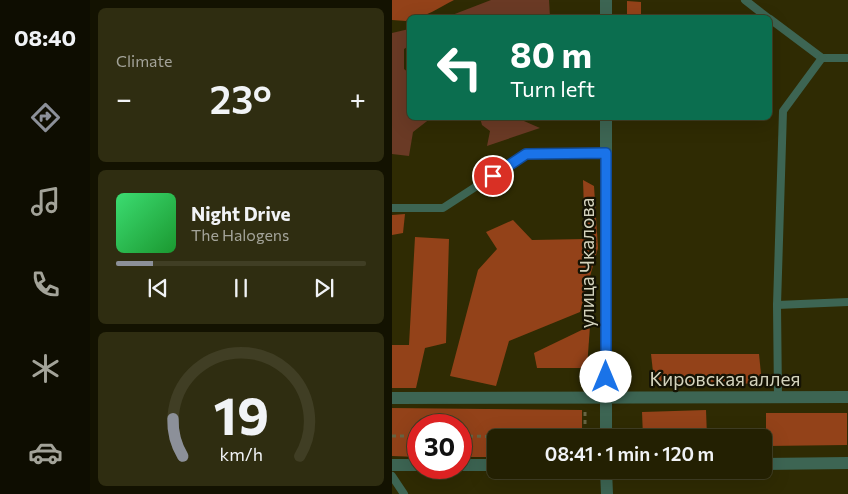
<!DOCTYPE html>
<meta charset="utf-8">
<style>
:root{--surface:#232002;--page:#2f2d11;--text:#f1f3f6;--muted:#a3a399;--line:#403e24;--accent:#8c9099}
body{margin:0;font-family:Commissioner,sans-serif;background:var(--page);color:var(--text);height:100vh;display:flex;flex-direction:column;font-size:19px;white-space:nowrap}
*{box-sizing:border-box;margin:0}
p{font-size:16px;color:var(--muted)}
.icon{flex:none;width:28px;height:28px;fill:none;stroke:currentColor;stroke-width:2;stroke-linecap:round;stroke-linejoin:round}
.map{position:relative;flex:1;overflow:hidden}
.sheet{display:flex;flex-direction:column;gap:8px;padding:8px;background:#131201;width:302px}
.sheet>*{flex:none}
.hud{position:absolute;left:15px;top:15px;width:365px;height:105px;border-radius:8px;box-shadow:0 5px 20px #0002,0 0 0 1px var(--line);background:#0b6e4f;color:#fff;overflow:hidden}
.speed{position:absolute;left:15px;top:414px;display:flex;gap:10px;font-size:25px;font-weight:700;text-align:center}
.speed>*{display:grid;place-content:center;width:65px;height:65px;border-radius:50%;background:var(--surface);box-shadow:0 5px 20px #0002,0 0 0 1px var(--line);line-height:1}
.speed .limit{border:8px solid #d22;background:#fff;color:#111}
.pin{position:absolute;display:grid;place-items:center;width:42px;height:42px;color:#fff;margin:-21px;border:2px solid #fff;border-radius:50%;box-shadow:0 1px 5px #0007}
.me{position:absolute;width:55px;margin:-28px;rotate:0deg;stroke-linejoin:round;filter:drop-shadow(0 0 4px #0008)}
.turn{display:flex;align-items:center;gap:18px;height:105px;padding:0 20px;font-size:22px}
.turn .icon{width:65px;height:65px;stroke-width:2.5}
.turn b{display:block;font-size:35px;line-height:42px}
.big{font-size:38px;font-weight:600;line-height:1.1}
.sheet .widget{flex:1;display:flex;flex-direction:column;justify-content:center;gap:8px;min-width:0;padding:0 18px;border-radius:8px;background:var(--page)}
.sheet .dial{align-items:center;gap:0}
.dial svg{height:130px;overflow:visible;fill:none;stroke:var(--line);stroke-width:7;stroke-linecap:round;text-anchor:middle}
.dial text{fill:var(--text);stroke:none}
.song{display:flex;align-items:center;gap:15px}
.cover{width:60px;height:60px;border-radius:8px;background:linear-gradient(135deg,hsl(140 70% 55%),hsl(130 70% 35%))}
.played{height:5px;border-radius:2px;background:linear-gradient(90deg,var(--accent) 15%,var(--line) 15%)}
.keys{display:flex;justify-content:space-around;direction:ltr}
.heat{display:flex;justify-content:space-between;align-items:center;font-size:28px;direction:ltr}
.trip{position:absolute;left:95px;top:429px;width:285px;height:50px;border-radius:8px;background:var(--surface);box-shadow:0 5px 20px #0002,0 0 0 1px var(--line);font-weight:600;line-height:50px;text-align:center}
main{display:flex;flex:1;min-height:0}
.dock{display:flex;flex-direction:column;width:90px;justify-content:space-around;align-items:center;background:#0e0d01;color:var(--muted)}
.dock .icon{width:35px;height:35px}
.dock .current{color:var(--accent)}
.dock b{font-size:22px;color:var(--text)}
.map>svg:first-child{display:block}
</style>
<main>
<nav class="dock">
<b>08:40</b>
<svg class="icon current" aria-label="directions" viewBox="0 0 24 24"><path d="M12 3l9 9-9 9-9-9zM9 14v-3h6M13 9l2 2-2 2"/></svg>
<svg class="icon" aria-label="music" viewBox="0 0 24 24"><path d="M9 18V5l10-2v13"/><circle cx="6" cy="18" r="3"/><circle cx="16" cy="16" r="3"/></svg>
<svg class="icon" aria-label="phone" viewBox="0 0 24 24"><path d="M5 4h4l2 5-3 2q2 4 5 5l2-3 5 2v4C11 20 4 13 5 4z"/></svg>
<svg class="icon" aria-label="climate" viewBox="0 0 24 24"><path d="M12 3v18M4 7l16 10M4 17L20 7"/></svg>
<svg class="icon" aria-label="car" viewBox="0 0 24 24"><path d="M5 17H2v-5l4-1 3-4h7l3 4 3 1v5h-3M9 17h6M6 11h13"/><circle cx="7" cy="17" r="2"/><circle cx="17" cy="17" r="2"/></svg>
</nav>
<section class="sheet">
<div class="widget"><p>Climate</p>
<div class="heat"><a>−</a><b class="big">23°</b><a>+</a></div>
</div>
<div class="widget">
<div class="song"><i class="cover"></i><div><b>Night Drive</b><p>The Halogens</p></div></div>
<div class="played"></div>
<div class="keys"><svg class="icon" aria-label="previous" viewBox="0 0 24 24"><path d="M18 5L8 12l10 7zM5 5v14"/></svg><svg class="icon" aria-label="pause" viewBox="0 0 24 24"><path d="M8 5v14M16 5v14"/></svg><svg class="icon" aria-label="next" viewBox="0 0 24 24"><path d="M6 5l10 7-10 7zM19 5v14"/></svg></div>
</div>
<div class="widget dial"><svg viewBox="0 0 100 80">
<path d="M14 69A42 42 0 1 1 86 69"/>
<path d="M14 69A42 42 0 0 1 8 46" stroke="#8c9099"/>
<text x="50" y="56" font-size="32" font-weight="700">19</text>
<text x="50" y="72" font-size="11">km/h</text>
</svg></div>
</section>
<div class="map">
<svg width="456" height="494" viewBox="0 0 456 494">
<rect width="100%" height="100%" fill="#2f2b03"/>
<g fill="#6a3a25">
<path d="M99,0h58l1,17h-103z"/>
<path d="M17,29v17l-5,3v20l5,4 1,45h21l-18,14 -4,24 -17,-2v-121z"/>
<path d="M88,118h37l23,10 -53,18 3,-15 -8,-6z"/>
</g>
<g fill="#934219">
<path d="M0,0h62c-14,7 -29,18 -44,18l-4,3 -14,-1z"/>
<path d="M235,1l14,1v15h-14z"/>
<path d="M191,180l11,6 4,62 -18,64 -71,29 -13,45 -46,-10 28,-106 19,-21 -11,-17 27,-12 19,20 53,-1z"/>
<path d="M13,214l-2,19 -11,2v-20z"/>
<path d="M23,237l34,2 -3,104 -21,5 -9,40h-24v-43h17z"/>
<path d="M198,326l-3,42h-50l-3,-15z"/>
<path d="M259,354h108l3,30 -108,-3z"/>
<path d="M0,408l190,2v27l-86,1v19h-35v-32h-43v32l-26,-1z"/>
<path d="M314,410l1,27h-64l-1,-25z"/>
<path d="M374,413h81v32l-81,1z"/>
</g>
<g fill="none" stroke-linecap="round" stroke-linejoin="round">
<g stroke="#686543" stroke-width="3" stroke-dasharray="4 4" stroke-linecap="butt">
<path d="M193,412v24"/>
<path d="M0,436h26"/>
<path d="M69,436l124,2"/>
</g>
<g stroke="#3d6553" stroke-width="8">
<path d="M353,0l23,18"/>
<path d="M378,19l52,39h26"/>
<path d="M0,208h51l83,-54 80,-1"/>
<path d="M385,305l71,-3"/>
<path d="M386,397l-1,-92 6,-194 39,-53"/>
<path d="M0,476l12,18"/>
</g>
<g stroke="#3d6553" stroke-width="12">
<path d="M214,18v-18"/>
<path d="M214,118v320"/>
<path d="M0,398l456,-1"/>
<path d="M371,464l85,-1"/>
<path d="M0,465h26"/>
<path d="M69,465h35"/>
<path d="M214,470l1,24"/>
</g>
</g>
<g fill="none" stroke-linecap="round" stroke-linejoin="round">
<defs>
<path id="route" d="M101,176l33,-22 80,-1v224"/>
</defs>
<use href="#route" stroke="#114b97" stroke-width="12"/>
<use href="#route" stroke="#1a73e8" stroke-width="9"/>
</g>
<g text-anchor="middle" stroke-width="4.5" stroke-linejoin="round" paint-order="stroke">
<g font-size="19" fill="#d4d3bd" stroke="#151304">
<text transform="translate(195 263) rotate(-90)" y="7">улица Чкалова</text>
<text x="333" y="386">Кировская аллея</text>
</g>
</g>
</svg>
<div class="speed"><div class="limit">30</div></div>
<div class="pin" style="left:101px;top:176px;background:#d93025"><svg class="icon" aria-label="arrive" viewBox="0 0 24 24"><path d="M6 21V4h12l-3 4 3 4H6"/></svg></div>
<svg class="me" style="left:214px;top:377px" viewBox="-20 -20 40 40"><circle r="19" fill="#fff"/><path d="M0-13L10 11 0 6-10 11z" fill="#1a73e8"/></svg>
<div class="trip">08:41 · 1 min · 120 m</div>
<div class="hud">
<div class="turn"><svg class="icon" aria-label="left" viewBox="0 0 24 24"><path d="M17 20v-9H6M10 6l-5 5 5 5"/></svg><div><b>80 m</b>Turn left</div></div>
</div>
</div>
</main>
